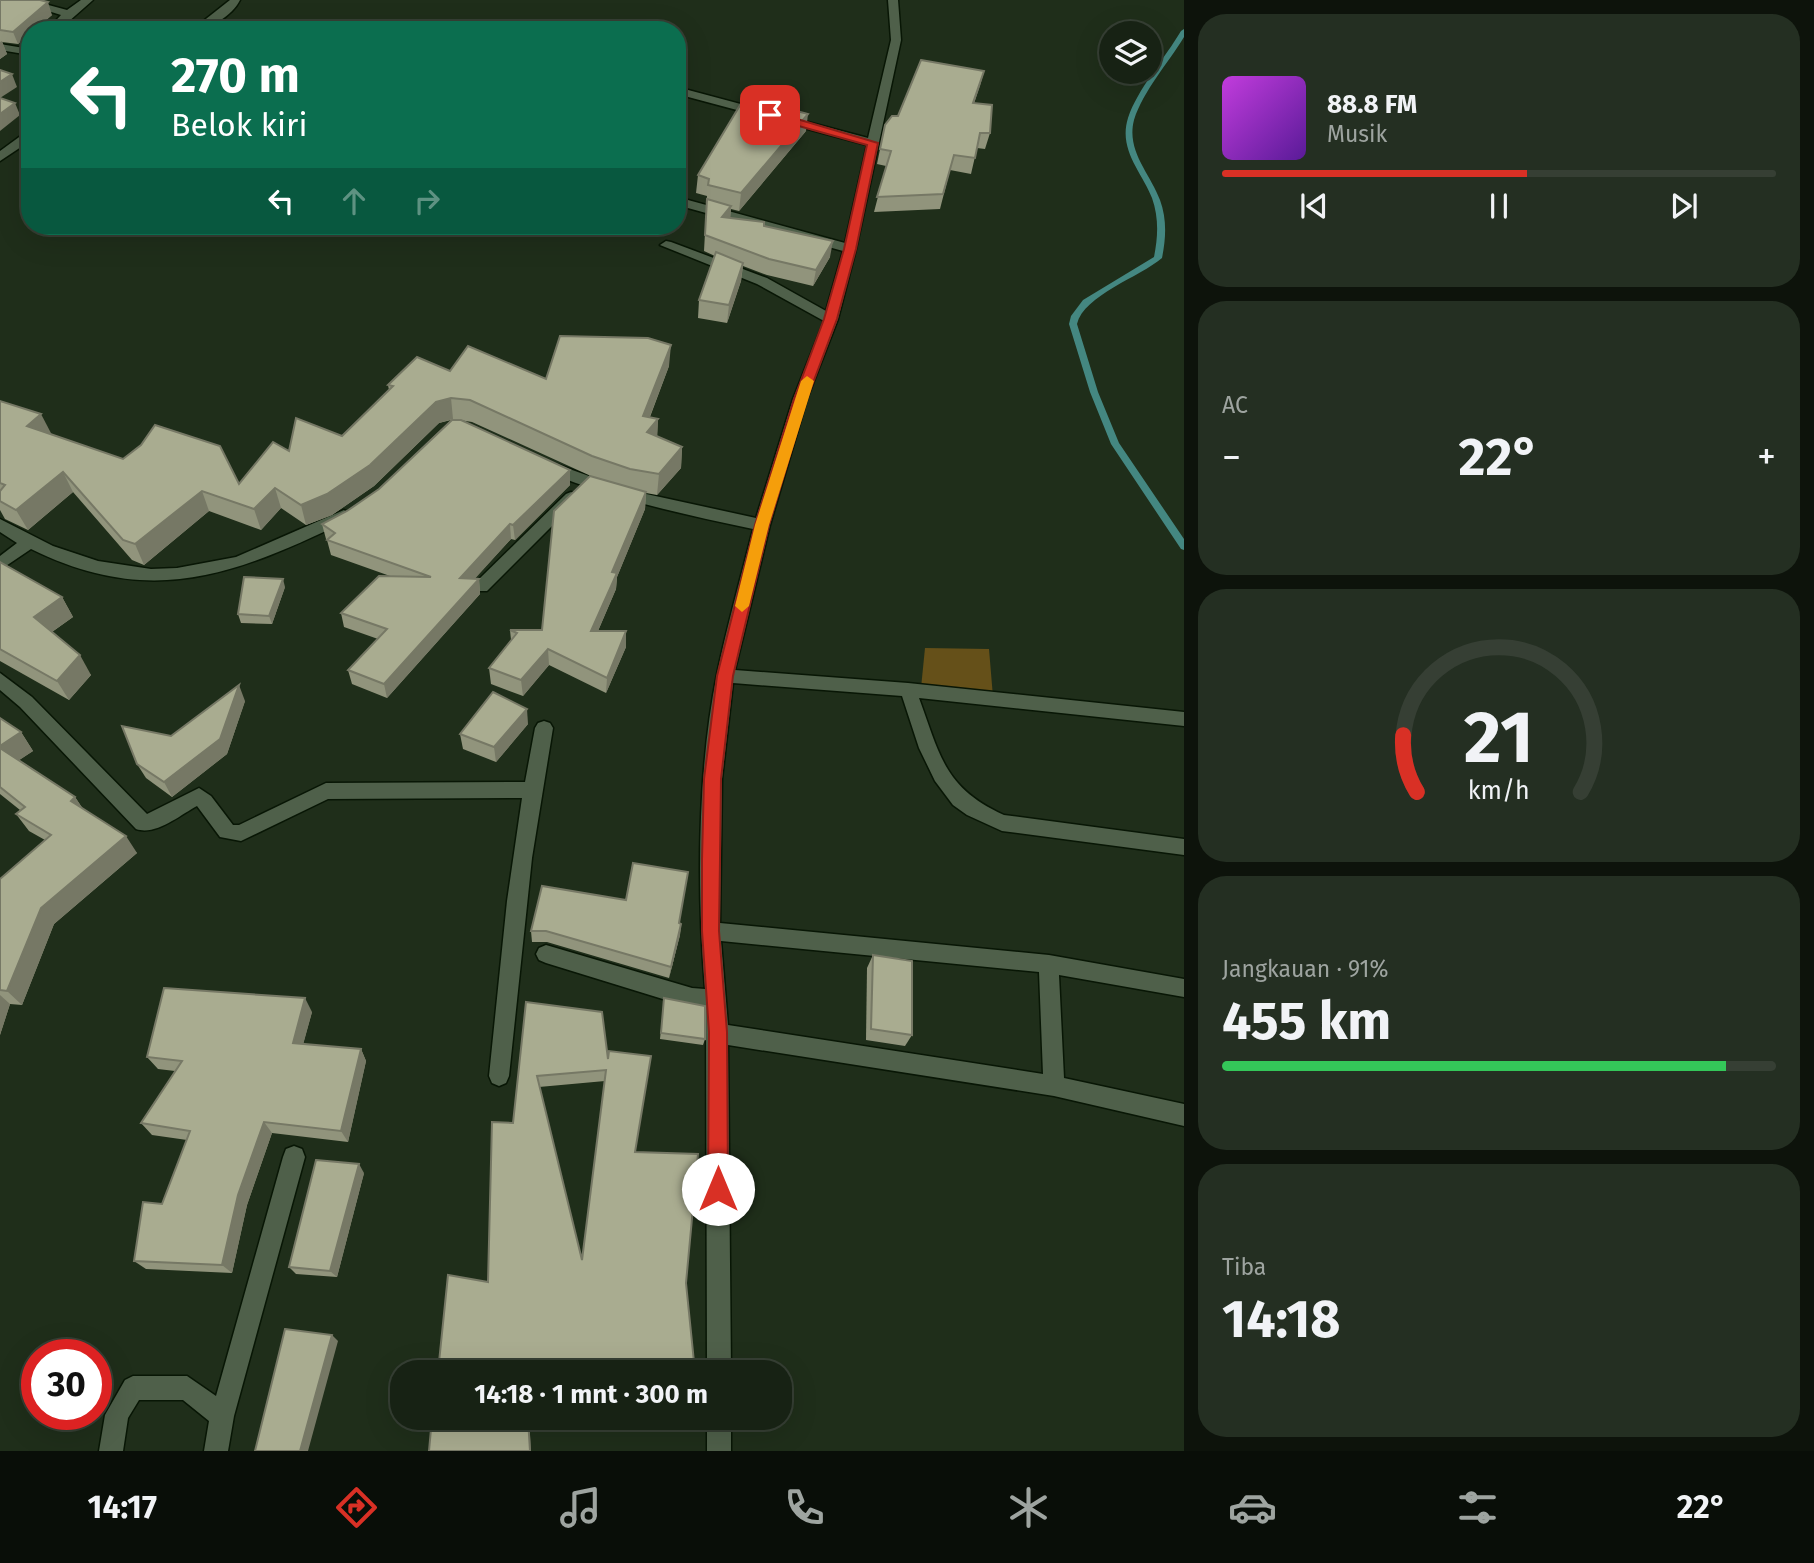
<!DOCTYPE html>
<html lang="id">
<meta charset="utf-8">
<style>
:root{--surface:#172214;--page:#242f22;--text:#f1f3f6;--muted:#9ea4a0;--line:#363f34;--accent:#d93025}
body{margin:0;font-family:"Fira Sans",sans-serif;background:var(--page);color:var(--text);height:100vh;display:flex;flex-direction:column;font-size:26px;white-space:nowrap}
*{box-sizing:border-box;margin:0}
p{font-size:23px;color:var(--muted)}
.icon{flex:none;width:38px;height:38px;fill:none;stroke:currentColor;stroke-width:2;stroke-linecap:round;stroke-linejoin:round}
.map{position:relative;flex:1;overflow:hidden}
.drawer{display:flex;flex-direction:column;gap:14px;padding:14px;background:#0d130b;width:630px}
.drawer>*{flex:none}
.hud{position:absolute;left:21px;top:21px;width:665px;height:214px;border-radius:28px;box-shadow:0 7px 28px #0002,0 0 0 2px var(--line);background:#0b6e4f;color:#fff;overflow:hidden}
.fabs{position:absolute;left:1099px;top:21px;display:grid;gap:14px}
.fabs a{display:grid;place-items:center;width:63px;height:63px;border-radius:50%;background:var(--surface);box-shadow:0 7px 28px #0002,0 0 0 2px var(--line);font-size:35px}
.speed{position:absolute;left:21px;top:1339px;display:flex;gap:14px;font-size:35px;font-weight:700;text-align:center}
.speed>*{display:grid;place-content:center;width:91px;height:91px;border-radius:50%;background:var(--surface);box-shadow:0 7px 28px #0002,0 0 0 2px var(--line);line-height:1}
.speed .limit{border:10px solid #d22;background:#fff;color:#111}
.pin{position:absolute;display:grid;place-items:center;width:60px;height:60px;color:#fff;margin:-30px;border-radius:14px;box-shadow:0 4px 10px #0006}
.me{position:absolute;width:77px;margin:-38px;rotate:0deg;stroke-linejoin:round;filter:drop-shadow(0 0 5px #0008)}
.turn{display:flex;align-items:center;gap:24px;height:147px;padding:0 35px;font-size:32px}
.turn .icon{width:91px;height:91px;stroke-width:2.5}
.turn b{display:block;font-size:49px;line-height:60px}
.lanes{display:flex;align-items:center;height:66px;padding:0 35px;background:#0003;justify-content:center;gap:35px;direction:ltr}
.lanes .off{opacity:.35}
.big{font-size:52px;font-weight:700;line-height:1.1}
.drawer .card{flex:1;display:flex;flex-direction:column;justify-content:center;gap:10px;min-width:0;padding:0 24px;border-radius:28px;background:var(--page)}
.drawer .dial{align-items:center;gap:0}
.dial svg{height:182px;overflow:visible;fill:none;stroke:var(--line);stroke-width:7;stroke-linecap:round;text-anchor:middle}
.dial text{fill:var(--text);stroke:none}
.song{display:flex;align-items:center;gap:21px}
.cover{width:84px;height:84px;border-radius:10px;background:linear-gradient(135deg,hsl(290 70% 55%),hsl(270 70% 35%))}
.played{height:7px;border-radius:4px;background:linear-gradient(90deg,var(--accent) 55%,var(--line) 55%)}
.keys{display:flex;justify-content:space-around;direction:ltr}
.heat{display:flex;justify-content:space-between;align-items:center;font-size:38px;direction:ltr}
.charge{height:10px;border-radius:5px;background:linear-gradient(90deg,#34c759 91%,var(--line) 0)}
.trip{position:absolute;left:390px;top:1360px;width:402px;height:70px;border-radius:28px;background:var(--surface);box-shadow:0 7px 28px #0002,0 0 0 2px var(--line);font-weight:700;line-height:70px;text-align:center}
.tabs{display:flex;height:112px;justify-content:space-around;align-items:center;background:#090e08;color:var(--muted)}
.tabs .icon{width:49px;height:49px}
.tabs .current{color:var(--accent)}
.tabs b{font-size:32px;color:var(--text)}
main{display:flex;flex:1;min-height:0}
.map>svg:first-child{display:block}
</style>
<main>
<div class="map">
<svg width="1184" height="1451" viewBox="0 0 1184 1451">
<rect width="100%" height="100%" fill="#1f2e1a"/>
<path fill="#655019" d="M925,648l64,1 4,48 -72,-9z"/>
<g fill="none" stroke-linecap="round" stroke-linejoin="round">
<path fill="#448781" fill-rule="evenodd" d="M1184,29v8c-15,25 -41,54 -50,83 -8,31 16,53 26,80 7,19 6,38 2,58 -22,19 -78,37 -85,66l21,68 21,51 65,96v11l-3,-1 -70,-105 -21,-52 -21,-68 2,-8 12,-16 71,-43c4,-20 5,-39 -2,-59 -10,-26 -34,-48 -24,-80 9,-28 37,-60 53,-87z"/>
<defs>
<g id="street">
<path d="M13,0h17l37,10 14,-10h12l-34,30h-12l14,-15z"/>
<path d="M230,0h10c-8,16 -31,30 -48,30z"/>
<path d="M888,0h10l3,40 -45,209 -18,70 -31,80 -37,126 -35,145 173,13 276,29v14l-265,-28c21,57 25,90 85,117l180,24v16l-182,-24 -35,-16 -14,-10 -18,-24 -16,-33 -17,-52 -169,-13 -11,96 -2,144 329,32 135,24v18l-125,-22 5,103 120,26v22l-130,-30 -326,-51 3,327h-24l-1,-363 -14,-1 -146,-45 -7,-3 -3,-6 3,-6 7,-3 146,43 13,1c-8,-97 -8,-218 12,-315 10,-48 24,-97 36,-145 -71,-15 -141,-30 -208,-58l-3,-4 8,-5 78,28 128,28 37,-119 31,-78 -67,-37 -97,-39 6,-4 5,1 96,36 59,33 17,-60 -166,-46v-8l168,46 22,-98 -190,-51v-7l191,51 23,-98zM721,941l318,31 4,102 -315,-49z"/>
<path d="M0,44l30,5v6l-30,-5z"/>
<path d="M26,132h4v9l-30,20v-10z"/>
<path d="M571,492l5,2 3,4 -3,4 -89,89h-12l-2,-4 2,-4 91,-89z"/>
<path d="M344,510l8,6 -3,4c-113,54 -196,89 -318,29l-31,21v-14l17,-13 -17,-11v-13l53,27 45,15 53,8 26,-1 59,-11z"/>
<path d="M0,673l32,24 115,117 52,-26 12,8 22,29h6l87,-42 199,-1 10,-54 3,-5 6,-2 6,2 3,5 -21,130 -23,218 -3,7 -7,3 -7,-3 -3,-7 18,-175 15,-103 -194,1 -87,42 -21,-4 -23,-31c-17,9 -41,30 -61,23l-116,-122 -20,-17z"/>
<path d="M294,1146l8,3 3,8 -71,259 -6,35h-24l5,-30 -26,-21h-44l-11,18 -5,33h-24l6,-36 20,-35 8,-4h54l29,20 67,-239 3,-8z"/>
<rect x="707" y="1418" width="24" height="33"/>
</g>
</defs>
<use href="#street" stroke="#081605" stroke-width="3"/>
<use href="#street" fill="#4f604a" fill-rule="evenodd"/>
</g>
<g fill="#91947c" fill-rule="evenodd">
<path d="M0,0l52,15 -34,29 -16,-2 5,12 -7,5z"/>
<path d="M984,71l-10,32 16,30 -5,16 -8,-1 -6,26 -21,-4 -10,39 -66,3 12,-46 -9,-2 8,-39 13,-9z"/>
<path d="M806,131l-67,80 -8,-2 -1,9 34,8 66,31 -17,29 -46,-11 -24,-9 -2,15 -14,42 -29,-5 1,-18 16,-44 -11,-5 3,-55 -11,-3 2,-18z"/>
<path d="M669,366l-19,51 8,2 -1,18 25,10 -1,21 -24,27 -11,-2 -1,16 -28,68 -1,12 -18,42h28v16l-20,46 -57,-28 -26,31 -32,-12 -2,-16 22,-28 -1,-10h32l51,-153 -121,-55 -19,-3 117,66 -55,55 -4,-1 -37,40h5l1,15 -93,104 -35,-14 -4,-14 30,-31 -34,-12 -3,-14 49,-37 -59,-21 -4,-15 -1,-1 -4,-15 25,-13 32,-22 72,-69 -12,3 -65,63 -42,29 -26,10 -25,-17 -20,22 -52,-19 -65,54 -12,-5 -59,-68 -45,38 -23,-11 -5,-9v-109l51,33 72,25 116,25 50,-33 53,-15 47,-46 -1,-5 62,-14 96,8z"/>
<path d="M0,562l62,35 11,20 -21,15 39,43 -22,25 -69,-39z"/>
<path d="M285,587l-13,37 -31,-1 -3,-9z"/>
<path d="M245,701l-18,53 -55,43 -26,-19 -9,-14 34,-28z"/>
<path d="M0,718l21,14 12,19 -14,9 56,37 8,12 54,44 -83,71 -32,81 -12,-1 -10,31v-156l45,-39 -16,-9 -13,-17 4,-4 -20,-16z"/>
<path d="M528,724l-32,38 -33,-13 -3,-15z"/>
<path d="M679,923l2,1 -1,11 -11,43 -122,-36h-15l-1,-11z"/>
<path d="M873,955l39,80 -7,11 -39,-6 1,-72z"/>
<path d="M664,998l41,41 -2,6 -43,-6z"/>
<path d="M526,1002l82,57 28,93 50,131 -198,-1 25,-159zM605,1081l-23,179 -43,-173z"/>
<path d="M312,1012l-9,32 58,5 5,12 -18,81 -76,-9 -25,72 -15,68 -86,-4 -12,-8 28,-57 25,-64 -35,-5 -11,-12 34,-52 -17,-2 -11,-12z"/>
<path d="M364,1173l-27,104 -41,-3 -7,-7z"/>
<path d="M660,1418h39l-3,3z"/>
</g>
<g fill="#767865">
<path d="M48,2l4,13 -17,15h-5v4l-12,10 -5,-12z"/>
<path d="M2,41l5,13 -7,5v-17z"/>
<path d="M984,71l-4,15 -11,32 4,-15z"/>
<path d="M12,74l5,13 -17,11v-16z"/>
<path d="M15,103l5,12 -20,16v-17z"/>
<path d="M808,114l-2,17 -67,80 2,-18z"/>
<path d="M731,206l-1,16 -8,-5z"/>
<path d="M833,241l-3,16 -17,29 3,-16z"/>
<path d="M743,263l-2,18 -14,42 2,-18z"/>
<path d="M671,345l-2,21 -27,71 1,-21z"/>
<path d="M451,398l2,21 -14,4 -65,63 -42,29 -26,10 -5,-20 135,-103z"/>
<path d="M41,414l11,21 -25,-9z"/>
<path d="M658,419l-1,21 -10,-8z"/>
<path d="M682,447l-1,21 -24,27 2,-21z"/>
<path d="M570,470v15l-55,55 -2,-15z"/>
<path d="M63,472l10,20 -45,38 -12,-20z"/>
<path d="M275,488l6,20 -20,22 -7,-21z"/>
<path d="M202,491l7,20 -65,54 -9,-21z"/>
<path d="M646,492l-1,17 -28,68 -1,12 -25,58v-16l21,-59z"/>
<path d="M510,524l1,15 -49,54 -2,-15z"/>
<path d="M283,579l2,8 -13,37 -3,-8z"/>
<path d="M479,579l1,15 -93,104 -3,-14z"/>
<path d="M62,597l11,20 -27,19 -12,-19z"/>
<path d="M626,631v16l-20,46 1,-15z"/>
<path d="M548,649l1,16 -26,31 -2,-16z"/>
<path d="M80,655l11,20 -22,25 -12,-19z"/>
<path d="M239,685l6,16 -18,53 -55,43 -8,-15z"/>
<path d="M527,709l1,15 -32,38 -2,-15z"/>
<path d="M21,732l12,19 -21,14 -12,-16v-3z"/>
<path d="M75,797l12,18 -16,-14z"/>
<path d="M126,836l11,17 -83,71 -32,81 -15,-14 34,-83z"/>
<path d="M681,924l-1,11 -11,43 2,-11z"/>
<path d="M0,995l10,9 -10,31z"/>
<path d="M305,998l7,14 -12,44 -7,-13z"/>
<path d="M361,1049l5,12 -18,81 -7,-11z"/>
<path d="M264,1122l8,11 -25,72 -15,68 -10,-8 16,-70z"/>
<path d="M359,1164l5,9 -27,104 -7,-6z"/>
<path d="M332,1335l6,6 -30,110h-8z"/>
<path d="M528,1418h1l2,33h-1z"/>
</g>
<g fill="#a9ac90" stroke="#767865" stroke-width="2" fill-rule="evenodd">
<path d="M0,0h40l8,2 -35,30 -13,-2z"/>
<path d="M921,60l63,11 -11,32 19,2 -2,28h-10l-5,25 -21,-3 -11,39 -66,3 14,-46 -11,-2 5,-24 7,-9h6z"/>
<path d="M0,70l12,4 -12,8z"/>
<path d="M745,97l63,17 -67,79 -33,-8 1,-6 -11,-4z"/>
<path d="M0,98l15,5 -15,11z"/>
<path d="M707,199l24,7 -9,11 42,5v4l69,15 -17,29 -47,-11 -64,-24z"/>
<path d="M716,252l27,11 -14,42 -30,-5z"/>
<path d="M560,336l88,2 23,7 -28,71 15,3 -11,13 35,15 -23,27 -29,-5 -38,-13 -122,-56 -19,-2 -15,4 -66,63 -43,29 -26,11 -26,-17 -21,21 -52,-18 -67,53 -12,-4 -60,-68 -47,38 -16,-9v-10l5,-6 -5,-2v-82l41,13 -14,12 96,33 18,-14 14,-20 65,21 19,38 34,-42 16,9 7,-33 46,18 51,-50 -5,-1 29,-28 33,14 18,-25 78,33z"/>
<path d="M452,420h9l109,50 -57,55 -3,-1 -50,54 19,1 -95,105 -36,-14 39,-41 -46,-16 38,-37 52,1 -104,-37 8,-7 -13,-9 25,-13 32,-22z"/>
<path d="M590,476l56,16 -34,80 5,1 -26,58h35l-19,47 -59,-29 -27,31 -32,-12 28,-35 -7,-3h32l12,-119z"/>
<path d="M0,562l62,35 -28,20 46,38 -23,26 -57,-32z"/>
<path d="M244,577l39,2 -14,37 -31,-2z"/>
<path d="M239,685l-19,54 -56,43 -27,-18 -15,-38 49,10z"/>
<path d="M493,692l34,17 -33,38 -34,-13z"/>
<path d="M0,718l21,14 -21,14z"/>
<path d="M0,748l75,49 -4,4 55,35 -85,72 -34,83 -7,-1v-111l51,-44 -35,-21 9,-7 -25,-20z"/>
<path d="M633,863l55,9 -9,51 2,1 -10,43 -125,-36h-15l11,-45 84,14z"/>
<path d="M873,955l39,6v74l-41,-6z"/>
<path d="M164,988l141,10 -12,45 68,6 -20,82 -77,-9 -26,73 -16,70 -88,-4 9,-59 19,2 28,-73 -49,-8 41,-62 -35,-4z"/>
<path d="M664,998l41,8v33l-44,-6z"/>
<path d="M526,1002l76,10 6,47 1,-8 42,5 -16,96 63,2 -12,129 9,89h-257l10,-97 40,7 4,-160 21,1zM606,1070l-24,190 -45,-184z"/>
<path d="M316,1160l43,4 -29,107 -41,-4z"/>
<path d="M285,1329l47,6 -32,116h-45z"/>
<path d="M432,1418h96l2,33h-101z"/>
</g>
<path fill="#d93025" stroke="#8d1f18" stroke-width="2" d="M770,111l108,32 -22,106 -19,70 -30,80 -38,126 -36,151 -12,103 -1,80 -1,72 8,101 1,157 -3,7 -7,3 -7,-3 -3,-7 1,-157 -7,-101v-72l2,-80 13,-103 38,-151 39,-126 30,-80 20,-70 23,-104 -101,-28 -1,-2z"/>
<path fill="#f59e0b" d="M807,376l7,5 -45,144 -20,81 -7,6 -7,-6 20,-81 46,-144z"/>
</svg>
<div class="fabs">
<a><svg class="icon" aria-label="layers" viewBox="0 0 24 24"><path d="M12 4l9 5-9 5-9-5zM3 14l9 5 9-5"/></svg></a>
</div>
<div class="speed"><div class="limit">30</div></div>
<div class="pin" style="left:770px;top:115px;background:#d93025"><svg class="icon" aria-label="arrive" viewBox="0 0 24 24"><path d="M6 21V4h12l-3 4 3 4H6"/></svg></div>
<svg class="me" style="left:718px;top:1189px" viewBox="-20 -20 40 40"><circle r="19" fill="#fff"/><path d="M0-13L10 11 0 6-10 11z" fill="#d93025"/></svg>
<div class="trip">14:18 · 1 mnt · 300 m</div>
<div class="hud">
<div class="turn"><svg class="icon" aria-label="left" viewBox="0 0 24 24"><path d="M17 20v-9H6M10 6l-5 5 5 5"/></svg><div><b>270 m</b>Belok kiri</div></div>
<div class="lanes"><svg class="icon" aria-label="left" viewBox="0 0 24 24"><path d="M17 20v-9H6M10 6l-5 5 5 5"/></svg><svg class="icon off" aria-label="ahead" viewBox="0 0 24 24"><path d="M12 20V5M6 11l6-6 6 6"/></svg><svg class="icon off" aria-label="right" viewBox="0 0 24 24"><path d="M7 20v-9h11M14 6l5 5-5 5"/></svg></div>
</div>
</div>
<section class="drawer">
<div class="card">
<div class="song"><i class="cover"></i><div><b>88.8 FM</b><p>Musik</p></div></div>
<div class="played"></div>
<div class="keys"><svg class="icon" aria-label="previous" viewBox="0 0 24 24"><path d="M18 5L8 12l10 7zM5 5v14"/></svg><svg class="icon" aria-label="pause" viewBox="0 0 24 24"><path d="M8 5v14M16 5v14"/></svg><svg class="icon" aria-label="next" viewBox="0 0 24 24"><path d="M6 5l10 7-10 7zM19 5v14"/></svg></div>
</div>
<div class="card"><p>AC</p>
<div class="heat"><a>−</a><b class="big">22°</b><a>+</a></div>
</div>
<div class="card dial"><svg viewBox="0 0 100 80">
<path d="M14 69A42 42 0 1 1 86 69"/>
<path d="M14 69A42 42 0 0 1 8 44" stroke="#d93025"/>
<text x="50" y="56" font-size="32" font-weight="700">21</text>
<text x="50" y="72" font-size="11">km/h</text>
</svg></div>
<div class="card"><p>Jangkauan · 91%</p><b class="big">455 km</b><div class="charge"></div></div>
<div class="card"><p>Tiba</p><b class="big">14:18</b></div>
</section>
</main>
<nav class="tabs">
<b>14:17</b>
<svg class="icon current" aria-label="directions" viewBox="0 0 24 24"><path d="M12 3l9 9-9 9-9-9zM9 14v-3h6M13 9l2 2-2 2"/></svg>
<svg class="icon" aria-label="music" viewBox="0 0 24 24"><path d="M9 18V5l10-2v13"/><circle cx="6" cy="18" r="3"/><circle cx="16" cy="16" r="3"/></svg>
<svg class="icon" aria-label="phone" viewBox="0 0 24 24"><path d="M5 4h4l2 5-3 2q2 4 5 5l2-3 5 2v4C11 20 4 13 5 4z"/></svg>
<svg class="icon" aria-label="climate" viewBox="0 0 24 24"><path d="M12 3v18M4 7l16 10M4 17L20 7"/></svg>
<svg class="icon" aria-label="car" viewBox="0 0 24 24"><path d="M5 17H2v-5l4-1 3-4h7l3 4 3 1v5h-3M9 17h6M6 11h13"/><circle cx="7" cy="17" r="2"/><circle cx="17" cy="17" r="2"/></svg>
<svg class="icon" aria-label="filters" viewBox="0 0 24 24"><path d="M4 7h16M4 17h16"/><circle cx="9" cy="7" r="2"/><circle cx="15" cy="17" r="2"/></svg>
<b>22°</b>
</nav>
